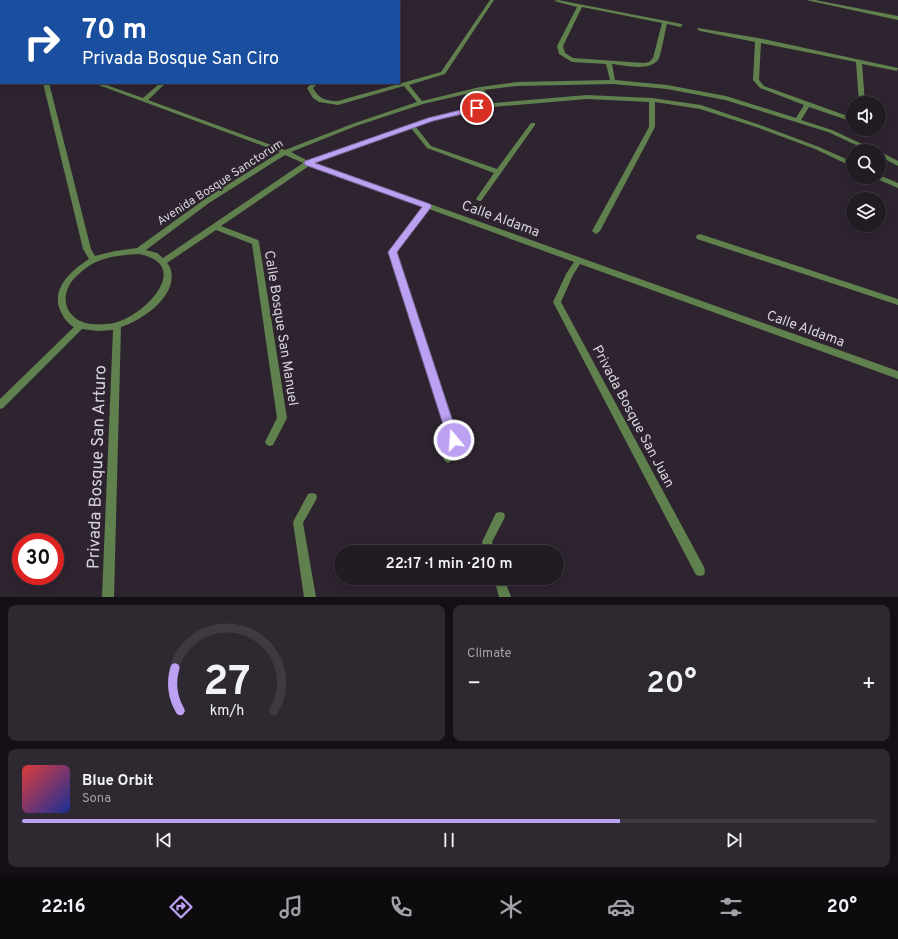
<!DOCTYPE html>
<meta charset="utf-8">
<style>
:root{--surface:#221b24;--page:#2e2831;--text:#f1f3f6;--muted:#a2a1a6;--line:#3f3941;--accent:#bca0f2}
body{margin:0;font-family:Overpass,sans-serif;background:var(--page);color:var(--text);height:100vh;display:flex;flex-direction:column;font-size:15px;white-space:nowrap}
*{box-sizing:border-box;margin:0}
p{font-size:13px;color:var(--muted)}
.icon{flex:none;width:22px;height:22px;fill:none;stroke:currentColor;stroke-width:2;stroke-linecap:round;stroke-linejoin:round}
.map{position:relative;height:597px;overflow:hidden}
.sheet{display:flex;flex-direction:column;gap:8px;padding:8px;background:#130f14;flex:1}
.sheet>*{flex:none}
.hud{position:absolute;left:0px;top:0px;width:400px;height:84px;box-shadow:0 2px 10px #0003,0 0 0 1px var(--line);background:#1a4fa0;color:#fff;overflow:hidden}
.buttons{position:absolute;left:846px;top:96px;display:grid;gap:8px}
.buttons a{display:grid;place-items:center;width:40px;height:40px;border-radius:50%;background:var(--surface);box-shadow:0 2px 10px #0003,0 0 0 1px var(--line);font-size:20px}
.speed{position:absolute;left:12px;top:533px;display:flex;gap:8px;font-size:20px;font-weight:700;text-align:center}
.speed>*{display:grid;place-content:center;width:52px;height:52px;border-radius:50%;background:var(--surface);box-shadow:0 2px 10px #0003,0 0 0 1px var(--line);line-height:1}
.speed .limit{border:6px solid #d22;background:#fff;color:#111}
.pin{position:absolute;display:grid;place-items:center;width:34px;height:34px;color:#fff;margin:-17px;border:2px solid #fff;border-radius:50%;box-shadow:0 1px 4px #0007}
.me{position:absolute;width:44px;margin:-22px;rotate:342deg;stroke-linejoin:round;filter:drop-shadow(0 0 3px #0008)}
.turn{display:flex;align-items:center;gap:14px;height:84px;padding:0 16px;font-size:18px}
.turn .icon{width:52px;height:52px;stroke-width:2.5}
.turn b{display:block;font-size:28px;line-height:34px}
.big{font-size:30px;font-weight:600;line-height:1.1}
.sheet .tile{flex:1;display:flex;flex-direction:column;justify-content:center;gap:6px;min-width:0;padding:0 14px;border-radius:8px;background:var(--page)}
.sheet .dial{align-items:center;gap:0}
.dial svg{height:104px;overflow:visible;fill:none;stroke:var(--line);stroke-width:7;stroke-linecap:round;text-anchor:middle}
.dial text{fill:var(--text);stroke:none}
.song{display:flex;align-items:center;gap:12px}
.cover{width:48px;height:48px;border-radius:6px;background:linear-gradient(135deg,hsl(0 70% 55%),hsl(230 70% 35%))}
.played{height:4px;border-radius:2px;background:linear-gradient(90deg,var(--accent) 70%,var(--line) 70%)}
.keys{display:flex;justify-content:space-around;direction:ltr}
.heat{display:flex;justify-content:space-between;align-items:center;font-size:22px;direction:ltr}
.sheet .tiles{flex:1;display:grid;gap:8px;grid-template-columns:1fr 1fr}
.tile:last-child{grid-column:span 2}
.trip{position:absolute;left:334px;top:545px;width:230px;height:40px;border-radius:20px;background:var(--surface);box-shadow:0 2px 10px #0003,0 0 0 1px var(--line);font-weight:600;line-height:40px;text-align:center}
.tab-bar{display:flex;height:64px;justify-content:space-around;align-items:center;background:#0e0b0e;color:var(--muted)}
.tab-bar .icon{width:28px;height:28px}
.tab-bar .on{color:var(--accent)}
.tab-bar b{font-size:18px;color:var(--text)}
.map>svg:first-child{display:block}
</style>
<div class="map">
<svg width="898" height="597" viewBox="0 0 898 597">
<rect width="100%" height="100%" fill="#2e2430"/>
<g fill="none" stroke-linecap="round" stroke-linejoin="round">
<path fill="#60804d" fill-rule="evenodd" d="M806,0h9l83,16v4z"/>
<g fill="#60804d" fill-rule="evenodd">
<path d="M490,0h4l-49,74 -36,11 13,16 58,-14 37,-5 93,-2 -4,-16 -34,-2 -13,-8 -2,-8 20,-39 -23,-6 4,-1 124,24v2l-2,1 -13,-3c-2,7 -6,32 -9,36 -10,12 -33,5 -46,4l3,16 52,5 59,11 70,22 8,-13 -44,-17 -7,-8 2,-38 -55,-11 -3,-2 1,-1 60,10 140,30 -1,3 -35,-7 3,39h-6l-3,-41 -95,-19 -2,37 5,6 89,32v4l-44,-15 -8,13 31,10 45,21h-8l-41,-19 -103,-32 -58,-11 -54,-5 -96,2 -33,4 10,13 93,-8 65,3 49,7 62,21 56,21 34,15v5l-38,-18 -56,-21 -59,-19 -45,-7v25l-55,104 -4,3 -4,-3 57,-104v-25l-62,-3 -95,8 -59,13 -17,7 15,19 66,23 34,-46h4v2l-54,76h-2l-3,-2 18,-26 -67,-25 -16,-20 -96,35 583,208v8l-318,-115 -7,11 -12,27 143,265 1,4 -1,4 -4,1 -4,-1 -143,-273 13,-28 8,-12 -145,-53 -33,43 63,188 -8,21 -3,2 -3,-2 -2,-3 6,-18 -61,-188 35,-45 -114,-41 -88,60 37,14 1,2 28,176 -14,27 -3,1 -3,-1 -2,-3 12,-24 -25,-174 -36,-14 -49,33c2,2 4,6 4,8 6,26 -30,50 -50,56l-7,270h-12l11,-267 -15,1 -16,-2 -79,79 -3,1v-10l74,-72c-7,-4 -11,-10 -14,-17 -9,-22 12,-40 29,-51l-6,-10 -40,-166h6l42,166 4,7 20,-5 22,-3 68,-49 75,-47 -187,-69h8l42,15 17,-15h6l-18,17 137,50 67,-26 65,-22 -13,-16 -66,19 -19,-3 -6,-4 -6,-10 5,-5h6l-5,5c6,11 13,13 25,13l103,-29zM582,7l80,16 -9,35 -4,4 -5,1 -71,-5 -8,-5 -2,-7zM479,91l9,13 -59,14 -121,43 -17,-9 65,-26 67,-22zM285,155l18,8 -140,95 -6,-5 -11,-3 63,-47zM139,254c50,10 13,53 -14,65 -10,5 -22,6 -33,5 -19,-1 -32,-18 -24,-36 4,-10 17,-20 26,-25 14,-7 30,-8 45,-9z"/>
<path d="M0,25l1,1v4l-1,-1z"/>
<rect x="0" y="48" width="1" height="4"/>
<path d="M879,151l19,10v5l-19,-10z"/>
<path d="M879,175l19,8v5l-21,-9 -1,-2h3z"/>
<path d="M700,234l198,65v6l-201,-66 -1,-2 1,-2z"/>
<path d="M312,493l4,1 1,4 -14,25 13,74h-12l-11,-75 15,-28z"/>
<path d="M500,512l4,1 1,4 -13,25 3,10h-10l-3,-10 14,-29z"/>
<path d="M494,578h10l7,19h-12z"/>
</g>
</g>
<path fill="#bca0f2" stroke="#7a689d" d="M477,106l2,1v3l-46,11 -118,42 115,41 2,2 -35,46 62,188 -2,3 -3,2 -4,-2 -2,-3 -60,-188 34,-45 -117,-42 -1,-2 1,-2 123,-43z"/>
<g text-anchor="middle" stroke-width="4" stroke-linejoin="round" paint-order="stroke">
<g font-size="12" fill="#d8d2da" stroke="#2e2430">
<text transform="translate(220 182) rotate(-33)" y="4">Avenida Bosque Sanctorum</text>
</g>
<g font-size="14" fill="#d8d2da" stroke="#2e2430">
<text transform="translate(501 218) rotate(20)" y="5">Calle Aldama</text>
<text transform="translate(282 328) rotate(81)" y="5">Calle Bosque San Manuel</text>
<text transform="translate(806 328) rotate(20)" y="5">Calle Aldama</text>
<text transform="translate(634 416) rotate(62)" y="5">Privada Bosque San Juan</text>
</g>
<g font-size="17" fill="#d8d2da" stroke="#2e2430">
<text transform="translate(96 467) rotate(-88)" y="6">Privada Bosque San Arturo</text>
</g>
</g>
</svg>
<div class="buttons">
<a><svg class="icon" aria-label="sound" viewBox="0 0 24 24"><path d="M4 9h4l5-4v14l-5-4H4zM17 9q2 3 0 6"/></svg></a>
<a><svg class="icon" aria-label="search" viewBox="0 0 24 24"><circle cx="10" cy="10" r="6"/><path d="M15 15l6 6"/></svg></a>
<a><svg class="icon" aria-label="layers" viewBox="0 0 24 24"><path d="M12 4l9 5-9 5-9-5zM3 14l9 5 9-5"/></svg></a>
</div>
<div class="speed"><div class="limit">30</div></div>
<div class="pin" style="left:477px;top:108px;background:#d93025"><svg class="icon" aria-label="arrive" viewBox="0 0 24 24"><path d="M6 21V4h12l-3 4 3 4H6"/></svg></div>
<svg class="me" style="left:454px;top:440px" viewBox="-20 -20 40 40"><circle r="17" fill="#bca0f2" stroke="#fff" stroke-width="3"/><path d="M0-11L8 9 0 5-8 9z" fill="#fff"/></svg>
<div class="trip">22:17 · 1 min · 210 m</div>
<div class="hud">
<div class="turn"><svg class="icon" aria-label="right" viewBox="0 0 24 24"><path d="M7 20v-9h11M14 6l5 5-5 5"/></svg><div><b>70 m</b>Privada Bosque San Ciro</div></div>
</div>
</div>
<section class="sheet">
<div class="tiles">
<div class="tile dial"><svg viewBox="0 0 100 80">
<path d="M14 69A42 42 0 1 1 86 69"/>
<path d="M14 69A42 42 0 0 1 10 36" stroke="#bca0f2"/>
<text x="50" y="56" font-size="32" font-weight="700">27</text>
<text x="50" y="72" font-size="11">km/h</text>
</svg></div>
<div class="tile"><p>Climate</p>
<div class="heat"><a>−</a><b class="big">20°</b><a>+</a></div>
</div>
<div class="tile">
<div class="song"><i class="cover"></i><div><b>Blue Orbit</b><p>Sona</p></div></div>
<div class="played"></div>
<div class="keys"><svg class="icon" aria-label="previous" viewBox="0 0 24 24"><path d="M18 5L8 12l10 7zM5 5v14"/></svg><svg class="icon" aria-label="pause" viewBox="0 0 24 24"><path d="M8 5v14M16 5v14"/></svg><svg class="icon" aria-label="next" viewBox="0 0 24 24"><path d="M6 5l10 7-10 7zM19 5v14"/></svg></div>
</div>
</div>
</section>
<nav class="tab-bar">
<b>22:16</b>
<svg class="icon on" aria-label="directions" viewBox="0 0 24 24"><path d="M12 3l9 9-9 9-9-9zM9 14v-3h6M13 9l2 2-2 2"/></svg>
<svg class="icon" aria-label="music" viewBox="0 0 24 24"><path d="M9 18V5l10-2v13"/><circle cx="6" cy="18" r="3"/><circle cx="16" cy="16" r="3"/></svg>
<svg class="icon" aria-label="phone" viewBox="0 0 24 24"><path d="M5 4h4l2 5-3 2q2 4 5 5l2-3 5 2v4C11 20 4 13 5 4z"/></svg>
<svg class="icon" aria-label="climate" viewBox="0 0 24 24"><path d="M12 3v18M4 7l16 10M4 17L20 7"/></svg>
<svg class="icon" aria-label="car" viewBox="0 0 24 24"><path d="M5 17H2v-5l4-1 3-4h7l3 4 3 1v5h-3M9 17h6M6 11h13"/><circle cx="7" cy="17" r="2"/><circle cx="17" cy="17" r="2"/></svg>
<svg class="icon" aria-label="filters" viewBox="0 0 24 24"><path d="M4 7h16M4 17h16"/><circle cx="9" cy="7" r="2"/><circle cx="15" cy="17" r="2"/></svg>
<b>20°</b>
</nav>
